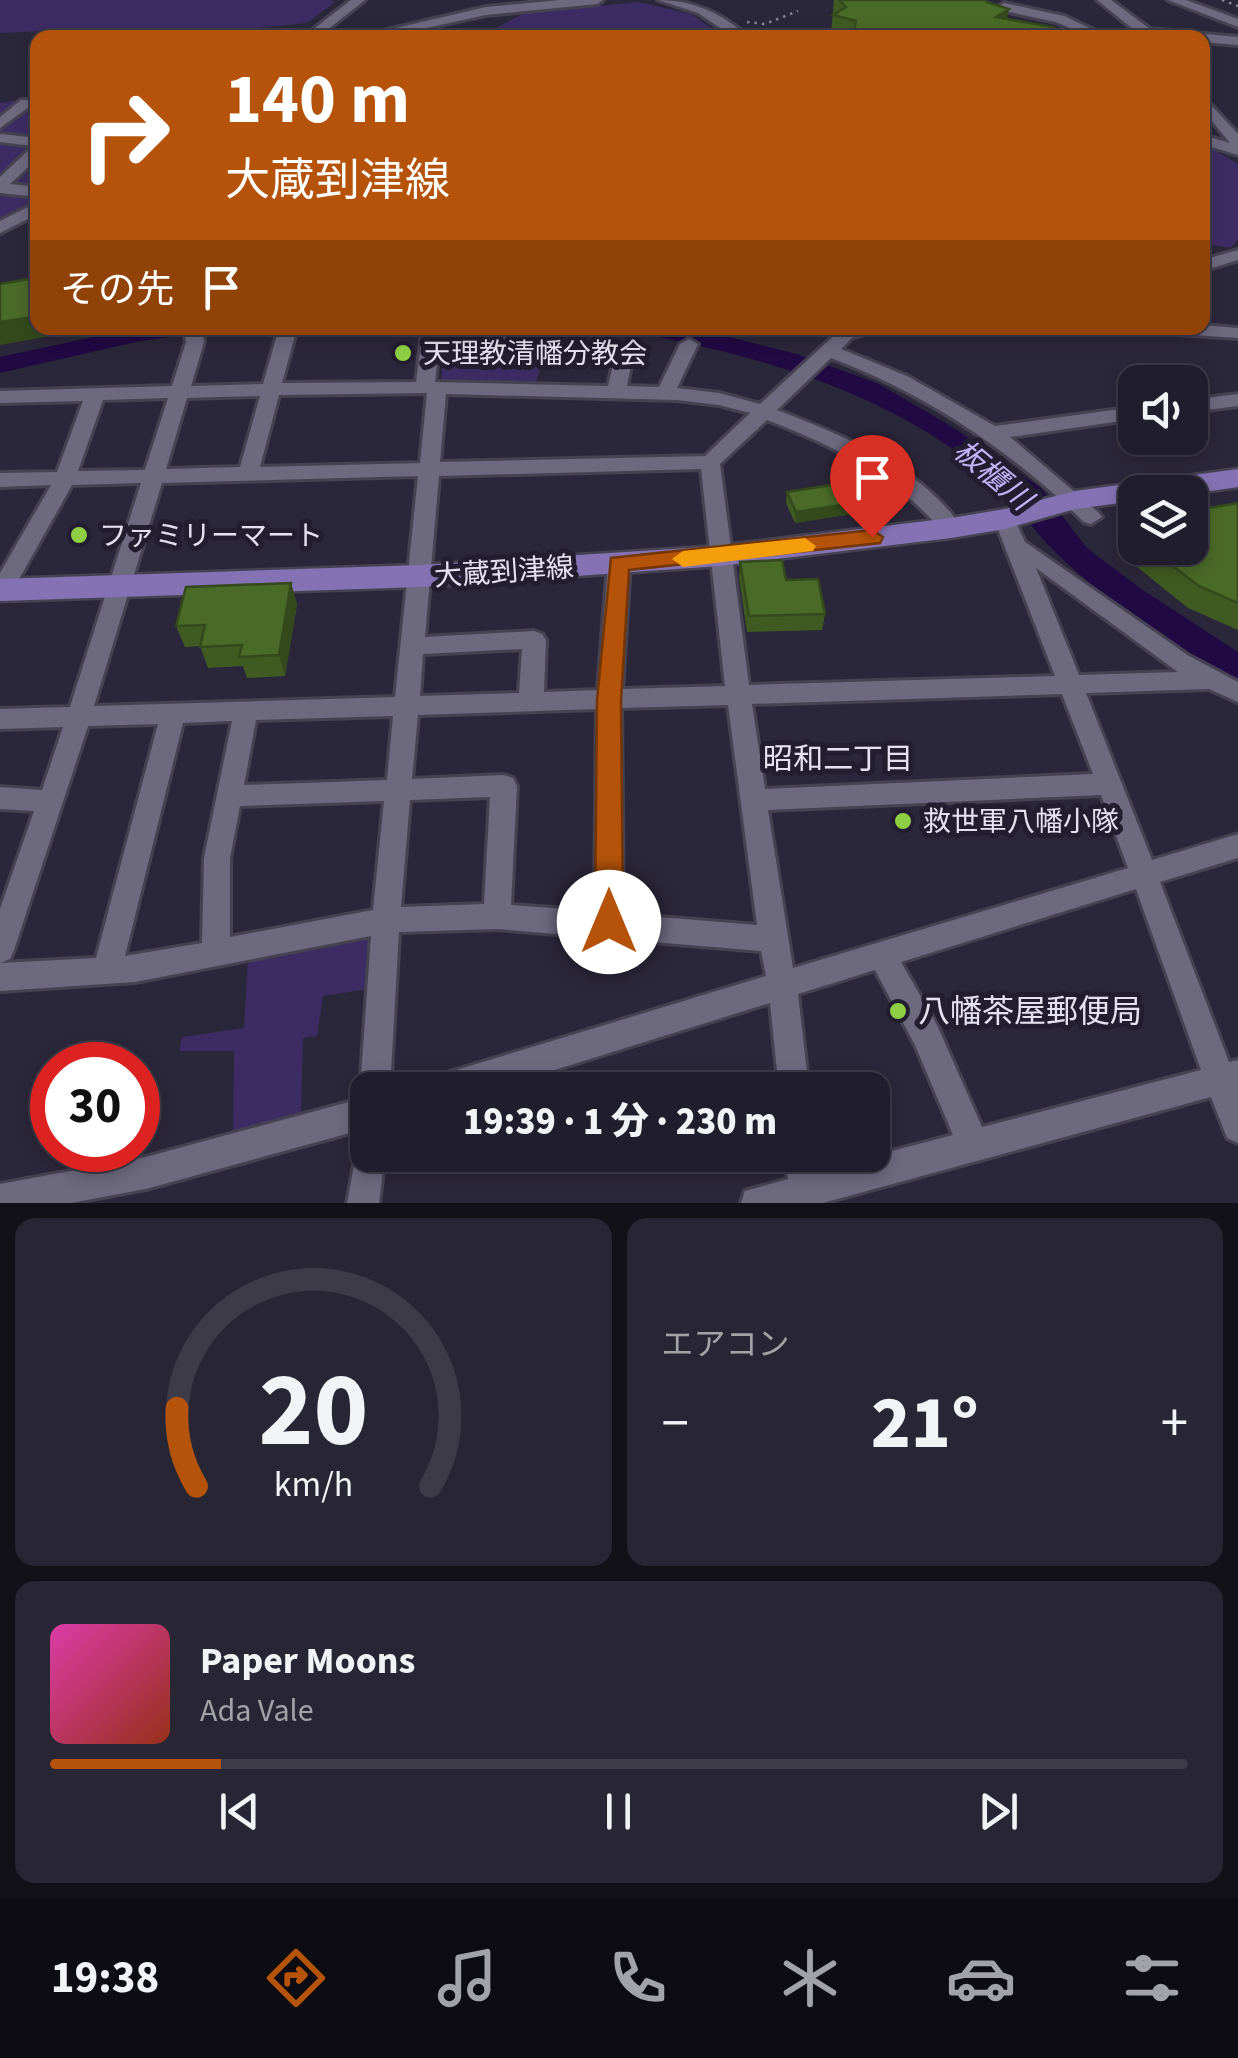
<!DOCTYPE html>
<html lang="ja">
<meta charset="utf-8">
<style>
:root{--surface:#201d2c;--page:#282634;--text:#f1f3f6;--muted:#a2a2a9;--line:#3d3b48;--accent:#b45309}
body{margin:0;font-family:"Source Sans 3","Noto Sans JP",sans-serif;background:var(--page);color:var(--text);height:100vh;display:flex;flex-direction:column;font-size:38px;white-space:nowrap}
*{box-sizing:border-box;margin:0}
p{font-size:32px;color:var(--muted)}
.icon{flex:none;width:55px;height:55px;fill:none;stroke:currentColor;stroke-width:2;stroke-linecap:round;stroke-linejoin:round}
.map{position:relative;height:1203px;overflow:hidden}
.panel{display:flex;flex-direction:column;gap:15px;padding:15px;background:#121018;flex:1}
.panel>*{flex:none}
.guide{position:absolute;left:30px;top:30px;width:1180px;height:305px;border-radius:20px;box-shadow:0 5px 15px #0003,0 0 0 2px var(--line);background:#b45309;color:#fff;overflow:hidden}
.controls{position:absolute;left:1118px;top:365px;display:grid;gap:20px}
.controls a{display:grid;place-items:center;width:90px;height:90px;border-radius:20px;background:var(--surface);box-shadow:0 5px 15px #0003,0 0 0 2px var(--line);font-size:50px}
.speed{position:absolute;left:30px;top:1042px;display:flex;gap:20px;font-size:50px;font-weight:700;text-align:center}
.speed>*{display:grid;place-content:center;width:130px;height:130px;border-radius:50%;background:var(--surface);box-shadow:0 5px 15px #0003,0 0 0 2px var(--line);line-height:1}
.speed .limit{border:15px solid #d22;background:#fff;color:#111}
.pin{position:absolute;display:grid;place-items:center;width:85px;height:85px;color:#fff;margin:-102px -42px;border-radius:50% 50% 50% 0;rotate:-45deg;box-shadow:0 0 10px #0007}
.pin .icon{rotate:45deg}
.me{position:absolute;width:110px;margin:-55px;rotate:0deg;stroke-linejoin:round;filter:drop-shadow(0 0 8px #0008)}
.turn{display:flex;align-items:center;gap:35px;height:210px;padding:0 30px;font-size:45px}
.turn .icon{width:130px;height:130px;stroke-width:2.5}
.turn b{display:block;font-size:70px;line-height:85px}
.then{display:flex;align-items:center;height:95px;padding:0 30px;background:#0003;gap:20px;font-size:38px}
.big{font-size:75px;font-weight:800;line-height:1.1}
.panel .tile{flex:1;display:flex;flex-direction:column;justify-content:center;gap:15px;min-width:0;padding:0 35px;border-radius:20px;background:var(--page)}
.panel .dial{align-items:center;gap:0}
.dial svg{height:260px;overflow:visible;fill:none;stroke:var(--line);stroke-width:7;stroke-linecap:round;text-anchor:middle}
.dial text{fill:var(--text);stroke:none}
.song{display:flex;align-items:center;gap:30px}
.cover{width:120px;height:120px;border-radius:15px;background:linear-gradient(135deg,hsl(320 70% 55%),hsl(10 70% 35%))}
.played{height:10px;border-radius:5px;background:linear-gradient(90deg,var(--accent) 15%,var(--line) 15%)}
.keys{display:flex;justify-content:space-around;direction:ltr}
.heat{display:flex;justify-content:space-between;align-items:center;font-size:55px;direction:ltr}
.panel .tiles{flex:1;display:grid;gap:15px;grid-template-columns:1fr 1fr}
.tile:last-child{grid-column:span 2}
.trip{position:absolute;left:350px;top:1072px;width:540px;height:100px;border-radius:20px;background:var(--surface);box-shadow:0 5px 15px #0003,0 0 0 2px var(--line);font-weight:800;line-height:100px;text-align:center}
.menu{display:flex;height:160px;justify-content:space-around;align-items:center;background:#0d0c12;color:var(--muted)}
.menu .icon{width:70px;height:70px}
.menu .active{color:var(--accent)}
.menu b{font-size:45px;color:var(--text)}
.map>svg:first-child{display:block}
</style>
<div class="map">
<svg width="1238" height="1203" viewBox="0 0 1238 1203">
<rect width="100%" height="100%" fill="#2b273a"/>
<g fill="#3d2c63">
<path d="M0,0h331l4,2 -28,21 -132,14h-103l-27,-6 -45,2z"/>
<path d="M638,2l53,12 33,23h-246l47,-24z"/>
<path d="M37,97v108l-37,18v-120z"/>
<path d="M1202,143l36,21v76l-8,8 -27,-5z"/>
<path d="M444,342l101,10 -10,33 -94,-4z"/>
<path d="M374,932l-5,57 -46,7 -6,40 -14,2 -2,77 -68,23 1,-87h-55l3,-14 62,-9 4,-69z"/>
</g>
<g fill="#210944">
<path d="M135,328h103l-98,13 -140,32v-16z"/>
<path d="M610,328h74l25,4 88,22 82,30 75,44 87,60 46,60 53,40 98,64v30c-68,-35 -130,-79 -185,-132 -20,-19 -33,-45 -54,-64 -106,-97 -252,-134 -389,-158z"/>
</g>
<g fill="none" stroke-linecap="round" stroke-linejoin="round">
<defs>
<g id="minor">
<path d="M351,0h14l-48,38h-15z"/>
<path d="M560,0h43l-6,4 -111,11 -106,23h-27l133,-31z"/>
<path d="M658,0c36,0 65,14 92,38h-15l-37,-25z"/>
<path d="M1097,0h14l39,29 88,8v8l-36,-3v-4h-58z"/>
<path d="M1168,0h18l52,19v8z"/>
<path d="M1004,3l60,13 47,22h-18l-37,-16 -56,-12 -2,-3z"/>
<path d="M1202,95l36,39v21l-36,-11v-9l28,8 -28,-34z"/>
<path d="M21,100h17v8l-9,-1 -29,21v-11z"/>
<path d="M0,134l38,4v20l-28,26 28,3v10l-38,-4v-16l33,-31 -33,-4z"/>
<path d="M38,202v12l-38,19v-12z"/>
<path d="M1238,250v10l-36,11v-11z"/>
<path d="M1202,325l36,3v10l-74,-5 -9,-5z"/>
<path d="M184,328h18l2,14 -13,44 72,-2 16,-56h18l-15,55 134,-1 7,-54h18l-6,54 173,4 5,-22 -117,-18 -3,-4 9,-5 128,19 2,4 -5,26 32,1 21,-43 9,-5 9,5 -21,44 42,5 41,11 80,-74 35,-2 -3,4 -20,6 -11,11 66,27 88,50 140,-19v12l-125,18 88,75 4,5 -11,7 -7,-2c-74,-72 -156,-127 -253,-164l-54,52c65,25 145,57 185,118l-3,5h-16c-44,-56 -111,-88 -176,-113l-47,44 29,221 306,-9 -61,-157 11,-7 7,2 13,28 164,114 49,26v20l-29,-13 -123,4 66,167 86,-26v24l-78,24 69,180 9,-2v83l-11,-5 -16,-41 -388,106h-82l4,-12 43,-12 -3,-24h32l2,15 134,-35 -38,-90 -40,-75 -77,24 11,96h-30l-9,-87 -280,87h-65l4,-11 11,-4 326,-99 -5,-25 -264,-22 -98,3 -9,158h-22v38l-222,61 -75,14h-71v-19l146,-27 217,-59 -3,-8 11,-154 -236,46 -135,9v-28l96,-5 62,-234 -70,2 -74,224 -4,9 -10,4v-54l34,-98 -34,-2v-22l42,3 21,-63 -63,2v-20l70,-2 71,-224 -69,2 -62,110 -10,1v-23l51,-88 -51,2v-14l57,-1 26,-71 -83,2v-12l172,-5 14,-44zM427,393l-7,70 -160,4 19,-72zM446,394l231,6 42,5 31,8 -45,43 -265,6zM260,396l-20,71 -74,2 21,-71zM168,398l-23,72 -67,1 25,-71zM701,469l24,217 -103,3 8,-125 -11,-8 -11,8 -10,126 -54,2 2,-52 -4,-6 -8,-3 -109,6 14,-161zM418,476l-23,221 -301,9 68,-223zM1036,568l142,104 -99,3zM522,649l-3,44 -99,3 3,-42zM1062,694l31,80 -328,15 -13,-85zM728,705l29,220 -134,-11 -2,-206zM597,709l-2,202 -84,-6 6,-119 -4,-8 -9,-3 -92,4 6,-64zM393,716l-6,64 -143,5 12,-65zM232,721l-28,137 -2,85 -77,13 58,-233zM1101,795l27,73 -335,100 -25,-158zM490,797l-6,107 -83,3 9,-107zM384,801l-11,109 -143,27v-79l10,-52zM1136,889l65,181 -219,57 -45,-102 -36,-63z"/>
<path d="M1238,394v12l-48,6v-12z"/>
<path d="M368,1140v15h17l-6,48h-32l11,-59z"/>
</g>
<path id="major" d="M1238,469v18l-48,7 -55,-2v9l-60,8 -70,20 -54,9 -232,28 -298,21 -421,14v-22l421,-14 298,-19 232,-28 54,-9 70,-18z"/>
</defs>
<use href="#minor" stroke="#464252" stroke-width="6"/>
<use href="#major" stroke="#464252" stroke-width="5"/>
<g stroke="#868393" stroke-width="2.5" stroke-dasharray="2.5 5" stroke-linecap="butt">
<path d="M1222,0l16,6"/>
<path d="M747,22l18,2 33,-13"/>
</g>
<use href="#minor" fill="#6d697f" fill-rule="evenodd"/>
<use href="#major" fill="#8472b4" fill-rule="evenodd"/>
</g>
<g fill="#405b22">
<path d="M834,0h152l1,2 20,17 68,19h-228l-16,-5z"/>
<path d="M787,492l65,22 -57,9 -9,-20z"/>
<path d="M1238,503v127l-50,-22 -67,-54 9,-21 5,-1v16h55v-37z"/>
<path d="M740,562l46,18 39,34 -3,16 -75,2 -8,-54z"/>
<path d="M297,604l-12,72 -38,2 -4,-12 -35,2 -8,-22 -15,1 -9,-21z"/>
</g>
<g fill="#344a1c">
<path d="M1009,9l-4,18 -13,8 4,-18z"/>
<path d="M38,316v12h23l1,6 -62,11v-23z"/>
<path d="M854,503l-2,11 -57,9 1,-11z"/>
<path d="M291,583l6,21 -12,72 -6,-21z"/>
</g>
<g fill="#4a6a28" stroke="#344a1c" stroke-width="2.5">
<path d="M839,0h147l1,2 22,7 -13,8 56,10 23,11h-64l-26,-6v6h-102l-4,-4 -25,-2 2,-11 -23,-6 13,-8z"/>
<path d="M35,278l3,13v25l-38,6v-38z"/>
<path d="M844,483l10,20 -58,9 -9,-20z"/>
<path d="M1238,503v100l-39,-17 -50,-38h41v-23h3l-3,-5v-9z"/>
<path d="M782,560l4,20 32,-1 7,35 -76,2 -9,-54z"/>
<path d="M291,583l-12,72 -40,2 3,-12 -42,2 5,-22 -29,1 10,-39z"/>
</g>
<path fill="#b45309" stroke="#753606" stroke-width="2.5" d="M872,530l11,7 -3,6 -251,27 -8,130 2,222 -4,10 -10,3 -10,-3 -4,-10 2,-222 14,-142z"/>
<path fill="#f59e0b" d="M805,538l11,8 -3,5 -130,16 -11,-8 11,-8z"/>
<g fill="#8dce44" stroke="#221d2f" stroke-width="4">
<circle cx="403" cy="353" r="10"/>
<circle cx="79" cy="535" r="10"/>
<circle cx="903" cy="821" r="10"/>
<circle cx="898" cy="1011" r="10"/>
</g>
<g text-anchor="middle" stroke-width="10" stroke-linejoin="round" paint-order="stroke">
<g font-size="28" fill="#e5e2ef" stroke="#221d2f" text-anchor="start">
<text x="423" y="363">天理教清幡分教会</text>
<text x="99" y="545">ファミリーマート</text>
<text x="923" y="831">救世軍八幡小隊</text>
</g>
<g font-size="28" fill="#e5e2ef" stroke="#221d2f">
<text transform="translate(504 571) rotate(-4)" y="10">大蔵到津線</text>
</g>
<g font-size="30" font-style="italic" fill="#c5b3fe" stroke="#221d2f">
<text transform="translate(993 475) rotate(40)" y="10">板櫃川</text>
</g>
<g font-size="30" fill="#e5e2ef" stroke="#221d2f">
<text x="838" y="769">昭和二丁目</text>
</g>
<g font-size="32" fill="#e5e2ef" stroke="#221d2f" text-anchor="start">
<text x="918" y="1022">八幡茶屋郵便局</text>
</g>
</g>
</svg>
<div class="controls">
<a><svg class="icon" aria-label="sound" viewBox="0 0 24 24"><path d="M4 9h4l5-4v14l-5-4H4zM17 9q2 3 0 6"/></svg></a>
<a><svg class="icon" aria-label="layers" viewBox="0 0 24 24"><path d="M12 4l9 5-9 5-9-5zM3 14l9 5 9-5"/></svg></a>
</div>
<div class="speed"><div class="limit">30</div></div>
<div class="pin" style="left:872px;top:537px;background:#d93025"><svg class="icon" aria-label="arrive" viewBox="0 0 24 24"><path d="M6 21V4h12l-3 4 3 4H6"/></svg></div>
<svg class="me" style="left:609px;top:922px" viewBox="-20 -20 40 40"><circle r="19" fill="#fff"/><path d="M0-13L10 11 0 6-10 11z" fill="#b45309"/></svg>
<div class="trip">19:39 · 1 分 · 230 m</div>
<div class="guide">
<div class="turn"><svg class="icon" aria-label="right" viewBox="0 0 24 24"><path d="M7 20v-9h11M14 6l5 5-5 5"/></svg><div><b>140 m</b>大蔵到津線</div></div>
<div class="then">その先<svg class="icon" aria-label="arrive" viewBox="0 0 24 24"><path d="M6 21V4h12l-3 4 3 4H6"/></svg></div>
</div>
</div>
<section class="panel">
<div class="tiles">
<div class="tile dial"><svg viewBox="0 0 100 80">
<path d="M14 69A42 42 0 1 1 86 69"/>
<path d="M14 69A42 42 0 0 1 8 45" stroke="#b45309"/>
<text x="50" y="56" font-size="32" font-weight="700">20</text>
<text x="50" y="72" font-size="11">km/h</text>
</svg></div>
<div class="tile"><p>エアコン</p>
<div class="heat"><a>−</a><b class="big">21°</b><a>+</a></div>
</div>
<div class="tile">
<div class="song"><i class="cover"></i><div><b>Paper Moons</b><p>Ada Vale</p></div></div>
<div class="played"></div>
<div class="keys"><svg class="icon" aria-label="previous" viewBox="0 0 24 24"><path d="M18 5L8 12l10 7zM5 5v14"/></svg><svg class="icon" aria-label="pause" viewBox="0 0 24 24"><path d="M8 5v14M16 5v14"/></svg><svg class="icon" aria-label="next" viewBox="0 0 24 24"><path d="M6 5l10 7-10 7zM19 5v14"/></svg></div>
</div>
</div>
</section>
<nav class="menu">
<b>19:38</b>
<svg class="icon active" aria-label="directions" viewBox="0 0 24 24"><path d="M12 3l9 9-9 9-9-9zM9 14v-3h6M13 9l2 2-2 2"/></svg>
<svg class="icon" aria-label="music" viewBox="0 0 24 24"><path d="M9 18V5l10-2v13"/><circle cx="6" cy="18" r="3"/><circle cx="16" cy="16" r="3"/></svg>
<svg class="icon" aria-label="phone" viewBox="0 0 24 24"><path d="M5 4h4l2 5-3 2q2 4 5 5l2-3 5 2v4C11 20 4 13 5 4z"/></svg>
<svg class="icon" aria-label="climate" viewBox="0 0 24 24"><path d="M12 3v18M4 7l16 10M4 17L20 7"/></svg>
<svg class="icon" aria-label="car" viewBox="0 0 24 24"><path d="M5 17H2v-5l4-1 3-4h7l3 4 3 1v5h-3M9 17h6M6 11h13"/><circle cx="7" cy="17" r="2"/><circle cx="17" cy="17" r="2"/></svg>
<svg class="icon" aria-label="filters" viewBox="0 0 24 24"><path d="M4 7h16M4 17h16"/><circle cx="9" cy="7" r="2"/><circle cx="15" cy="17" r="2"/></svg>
</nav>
